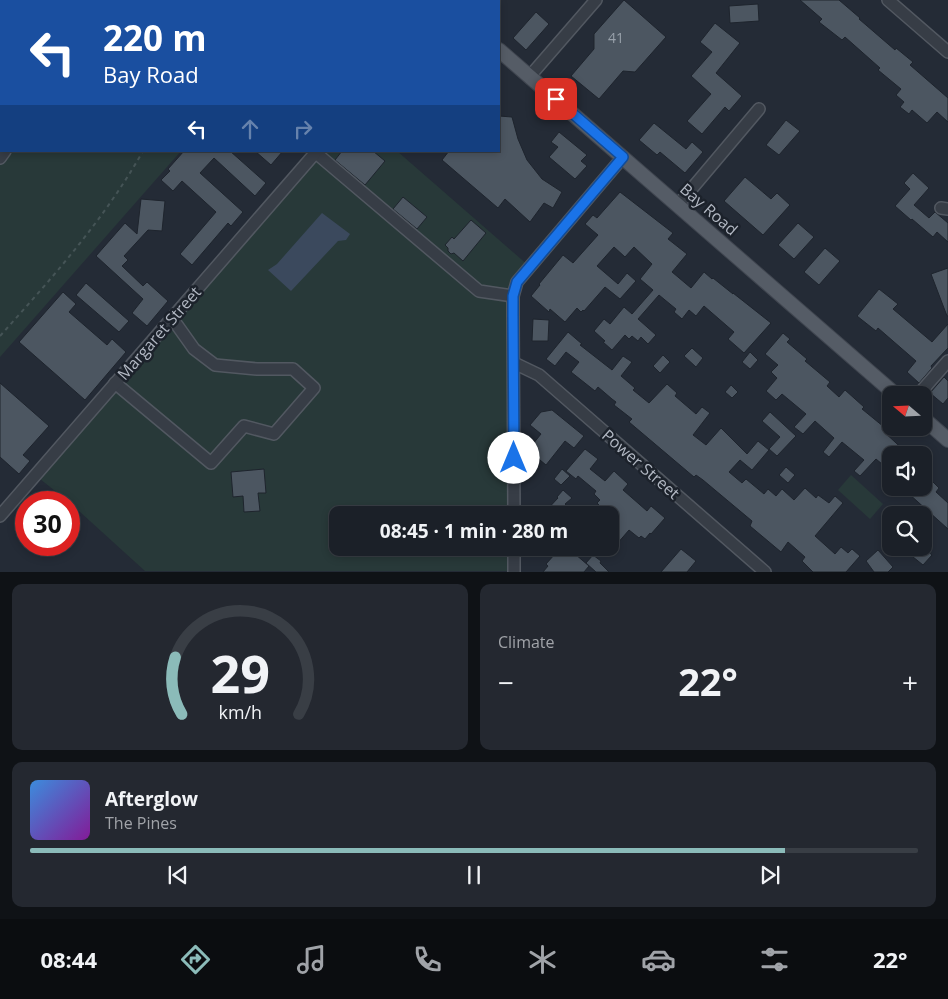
<!DOCTYPE html>
<meta charset="utf-8">
<style>
:root{--surface:#1b2028;--page:#242830;--text:#f1f3f6;--muted:#a0a3a8;--line:#393e45;--accent:#8bbbb9}
body{margin:0;font-family:"Open Sans",sans-serif;background:var(--page);color:var(--text);height:100vh;display:flex;flex-direction:column;font-size:19px;white-space:nowrap}
*{box-sizing:border-box;margin:0}
p{font-size:16px;color:var(--muted)}
.icon{flex:none;width:28px;height:28px;fill:none;stroke:currentColor;stroke-width:2;stroke-linecap:round;stroke-linejoin:round}
.map{position:relative;height:572px;overflow:hidden}
.details{display:flex;flex-direction:column;gap:12px;padding:12px;background:#0f1216;flex:1}
.details>*{flex:none}
.guide{position:absolute;left:0px;top:0px;width:500px;height:152px;box-shadow:0 2px 8px #0003,0 0 0 1px var(--line);background:#1a4fa0;color:#fff;overflow:hidden}
.needle{width:32px;rotate:289deg}
.controls{position:absolute;left:882px;top:386px;display:grid;gap:10px}
.controls a{display:grid;place-items:center;width:50px;height:50px;border-radius:10px;background:var(--surface);box-shadow:0 2px 8px #0003,0 0 0 1px var(--line);font-size:25px}
.speed{position:absolute;left:15px;top:491px;display:flex;gap:10px;font-size:25px;font-weight:700;text-align:center}
.speed>*{display:grid;place-content:center;width:65px;height:65px;border-radius:50%;background:var(--surface);box-shadow:0 2px 8px #0003,0 0 0 1px var(--line);line-height:1}
.speed .limit{border:8px solid #d22;background:#fff;color:#111}
.pin{position:absolute;display:grid;place-items:center;width:42px;height:42px;color:#fff;margin:-21px;border-radius:10px;box-shadow:0 2px 8px #0006}
.me{position:absolute;width:55px;margin:-28px;rotate:0deg;stroke-linejoin:round;filter:drop-shadow(0 0 4px #0008)}
.turn{display:flex;align-items:center;gap:18px;height:105px;padding:0 20px;font-size:22px}
.turn .icon{width:65px;height:65px;stroke-width:2.5}
.turn b{display:block;font-size:35px;line-height:42px}
.lanes{display:flex;align-items:center;height:48px;padding:0 20px;background:#0003;justify-content:center;gap:25px;direction:ltr}
.lanes .off{opacity:.35}
.big{font-size:38px;font-weight:700;line-height:1.1}
.details .widget{flex:1;display:flex;flex-direction:column;justify-content:center;gap:8px;min-width:0;padding:0 18px;border-radius:10px;background:var(--page)}
.details .dial{align-items:center;gap:0}
.dial svg{height:130px;overflow:visible;fill:none;stroke:var(--line);stroke-width:7;stroke-linecap:round;text-anchor:middle}
.dial text{fill:var(--text);stroke:none}
.song{display:flex;align-items:center;gap:15px}
.cover{width:60px;height:60px;border-radius:8px;background:linear-gradient(135deg,hsl(210 70% 55%),hsl(290 70% 35%))}
.played{height:5px;border-radius:2px;background:linear-gradient(90deg,var(--accent) 85%,var(--line) 85%)}
.keys{display:flex;justify-content:space-around;direction:ltr}
.heat{display:flex;justify-content:space-between;align-items:center;font-size:28px;direction:ltr}
.details .tiles{flex:1;display:grid;gap:12px;grid-template-columns:1fr 1fr}
.widget:last-child{grid-column:span 2}
.trip{position:absolute;left:329px;top:506px;width:290px;height:50px;border-radius:10px;background:var(--surface);box-shadow:0 2px 8px #0003,0 0 0 1px var(--line);font-weight:700;line-height:50px;text-align:center}
.tab-bar{display:flex;height:80px;justify-content:space-around;align-items:center;background:#0b0d10;color:var(--muted)}
.tab-bar .icon{width:35px;height:35px}
.tab-bar .current{color:var(--accent)}
.tab-bar b{font-size:22px;color:var(--text)}
.map>svg:first-child{display:block}
</style>
<div class="map">
<svg width="948" height="572" viewBox="0 0 948 572">
<rect width="100%" height="100%" fill="#242b36"/>
<g fill="#283939">
<path d="M175,0h139l-140,1z"/>
<path d="M11,151h170l-181,206v-192z"/>
<path d="M317,151h80l132,115 -12,16 -3,233h-176v33h176v23h-369l-76,-69 -34,-27z"/>
<path d="M851,475l32,29 -13,15 -32,-29z"/>
</g>
<path fill="#3b495d" d="M322,213l28,21 -4,6 -8,1 -47,50 -23,-21 9,-6z"/>
<g fill="#4c5661" stroke="#1e242d">
<path d="M624,0l42,37 -31,35 -12,-1 -24,28 -28,-23 23,-27v-15z"/>
<path d="M800,0h39l21,18 -1,1 36,31 1,-2 17,14 -3,3 38,33v24l-11,-10 -10,11 -15,-13 -3,4 -9,-7 4,-5 -8,-7 5,-6 -23,-19 2,-2 -35,-31 -3,3 -23,-18 3,-3z"/>
<path d="M758,4l1,17 -29,2 -1,-17z"/>
<path d="M536,12l13,12 -23,26 -13,-12z"/>
<path d="M715,23l25,20 -24,30 26,23 -13,15 -4,-4 -23,27 -15,-13 24,-27 -20,-18 21,-24 -12,-10z"/>
<path d="M499,116l13,1 6,22 9,21 15,19 20,13 -9,16 -9,-5 -14,19 -25,-23 -7,9 -56,-48 7,-9h50z"/>
<path d="M786,120l14,11 -21,24 -13,-10z"/>
<path d="M654,123l32,26 6,-7 11,10 -18,21 -25,-21 -3,3 -18,-15z"/>
<path d="M559,132l28,23 -6,6 6,5 -12,13 -26,-22 9,-10 -7,-5z"/>
<path d="M184,151h46l36,32 -11,13 -41,-38 -14,15 43,39 -12,14 -3,-3 -36,42 -12,-11 36,-42 -34,-31 -9,10 -12,-11 9,-9 -2,-2z"/>
<path d="M255,151h28l-12,14z"/>
<path d="M342,151h31l12,10 -20,24 -30,-25z"/>
<path d="M913,173l16,15 -15,17 15,13 6,-6 13,11v19l-11,-10 -4,5 -21,-18 -1,1 -16,-14 15,-17 -6,-6z"/>
<path d="M745,177l26,22 6,-6 13,12 -27,30 -39,-34z"/>
<path d="M620,192l53,41 -5,6 19,15 -15,18 19,16 13,-16 8,7 1,-1 20,16v-1l38,30 -27,30 -16,-14 6,-7 -30,-26 -8,10 -7,-6 -7,9 -8,-7 2,-3 -17,-14 -21,24 18,16 -8,9 -7,-7 -3,4 -6,-5 -3,3 -4,-4 -13,15 -9,-8 2,-1 -11,-10 10,-12 6,5 14,-17 8,7 21,-24 -13,-11 12,-15 -18,-17 -9,10 -11,-10 -17,19 21,18 9,-11 9,8 -16,18 -15,-12 -21,24 -1,-1 -2,2 -4,-4 -12,14 -15,-13 -1,3 -18,-16 9,-11 -1,-1 24,-29 10,8 25,-28 -13,-11 8,-9 4,3z"/>
<path d="M403,197l24,20 -10,12 -24,-20z"/>
<path d="M141,199l24,2 -3,30 -14,-1 -24,26 4,4 -6,6 21,20 4,-4 21,19 -21,25 -15,-13 11,-14 -47,-43 29,-33 12,11z"/>
<path d="M471,220l15,13 -23,28 -9,-8 -3,1 -3,-3v-3l-3,-3 7,-8 2,2z"/>
<path d="M798,223l16,14 -20,22 -16,-14z"/>
<path d="M825,248l15,13 -21,24 -15,-13z"/>
<path d="M948,268v48h-1l-16,-42z"/>
<path d="M86,283l43,38 -10,11 -43,-37z"/>
<path d="M879,289l19,15 -5,5 39,33 16,-18v24l-17,18 1,2 -13,15 -12,-11 9,-11 -38,-33 -2,3 -19,-15z"/>
<path d="M63,292l13,12 -7,8 38,33 5,-6 14,13 -41,48 -66,-58z"/>
<path d="M533,319l16,1 -1,21h-16z"/>
<path d="M568,332l14,12 -2,1 32,25 11,-14 9,6 -11,14 14,12 -2,2 16,13 18,-19 10,9 -2,3 21,18 6,-7 8,6 -17,22 13,10 15,-17 26,26 11,-13 11,9 -17,20 -12,-10 -11,12 13,11 4,-4 18,15 4,-5 8,7 6,-7 12,11 11,-12 11,10 2,-3 11,8 6,-7 8,7 -28,33 20,18 6,-7 7,6 4,-4 8,7 -14,16h-33l-11,-11 3,-4 -17,-15 -7,10 -31,-26 2,-5 -49,-41 -7,-5 -2,2 -65,-55 3,-3 -18,-14 2,-3 -4,-3 -14,-12 -3,4 -24,-19 8,-10 -13,-10 -11,14 -9,-7z"/>
<path d="M783,333l7,6 -3,3 20,17 -2,2 25,21 -3,4 12,11 6,-7 19,17 -2,2 22,18 -2,3 27,25h-19l-8,9 -6,-5 -16,17 -6,-5 10,-11 -22,-18 -13,15 -6,-5 11,-14 -19,-17 -12,13 -9,-7 12,-13 -24,-20 -6,6 -10,-9 11,-13 -6,-6 7,-7 -13,-11z"/>
<path d="M692,348l11,10 -7,9 -12,-11z"/>
<path d="M750,352l8,8 -8,9 -8,-7z"/>
<path d="M663,355l7,7 -10,11 -7,-7z"/>
<path d="M944,377l4,4v17l-5,6 -13,-11z"/>
<path d="M0,383l49,43 -26,29 7,6 -11,13 -19,-17z"/>
<path d="M731,385l7,7 -6,6 -7,-6z"/>
<path d="M552,410l32,26 -10,12 -9,-7 -19,24 -18,-15 13,-16 -11,-9 11,-13z"/>
<path d="M770,412l26,24 -19,20 -8,-7 11,-12 -18,-16z"/>
<path d="M585,449l13,10 -8,10 15,12 9,-10 14,13 -5,6 24,21 4,-5 14,12 -14,16 -1,-1 -5,6 -4,-3 -2,2 -10,-8 -19,22v-37h-10l4,-5 -7,-7 3,-3 -6,-6 2,-3 -18,-15 -2,3 -10,-8z"/>
<path d="M786,467l9,8 -7,8 -9,-8z"/>
<path d="M264,469l2,24h-8l2,18 -16,1 -1,-16 -10,1 -2,-25z"/>
<path d="M562,469l8,7 -9,9 -7,-6z"/>
<path d="M924,480l4,4 3,-4 8,8 -3,4 12,11v26l-40,-36 6,-5h10z"/>
<path d="M563,490l9,8 -7,6 6,6 -5,5h-24l16,-17 -1,-1z"/>
<path d="M558,548h10l21,18 -5,6h-41l5,-6 -2,-2 9,-10 -1,-2z"/>
<path d="M902,548h17l5,3 1,-2 7,6 -9,10z"/>
<path d="M681,549l15,12 -9,11h-26z"/>
<path d="M878,550l15,17 -5,5h-14l-8,-11z"/>
<path d="M593,555l8,6 -1,2 9,9h-13l-10,-9z"/>
</g>
<g fill="none" stroke-linecap="round" stroke-linejoin="round">
<defs>
<g id="minor">
<path d="M888,0l60,52"/>
<path d="M169,1l1,-1"/>
<path d="M0,28l1,1"/>
<path d="M530,76l66,-76"/>
<path d="M316,153l163,138 34,5"/>
<path d="M0,158l5,-7"/>
<path d="M678,205l81,-96"/>
<path d="M941,208l7,1"/>
<path d="M514,363l25,12 226,197"/>
<path d="M115,383l96,80 33,-37 30,8 40,-46 -21,-19h-36l-42,-4 -21,-16 -22,-31"/>
<path d="M918,395l30,-34"/>
<path d="M514,515l-1,-199v-20l4,-14 106,-125"/>
<path d="M0,516l317,-365"/>
<path d="M514,572v-24"/>
</g>
<g id="major">
<path d="M440,0l1,1"/>
<path d="M499,50l397,345"/>
<path d="M924,419l24,21"/>
</g>
</defs>
<use href="#minor" stroke="#525861" stroke-width="14"/>
<use href="#major" stroke="#404650" stroke-width="16"/>
<g stroke="#455456" stroke-width="2" stroke-dasharray="4 4" stroke-linecap="butt">
<path d="M211,1l1,-1"/>
<path d="M0,336c52,-58 104,-116 143,-185"/>
</g>
<use href="#minor" stroke="#373d46" stroke-width="11"/>
<use href="#major" stroke="#555c66" stroke-width="14"/>
</g>
<g fill="none" stroke-linecap="round" stroke-linejoin="round">
<defs>
<path id="route" d="M514,458l-1,-142v-20l4,-14 106,-125 -67,-58"/>
</defs>
<use href="#route" stroke="#114b97" stroke-width="12"/>
<use href="#route" stroke="#1a73e8" stroke-width="9"/>
</g>
<g text-anchor="middle" stroke-width="5" stroke-linejoin="round" paint-order="stroke">
<g font-size="14" fill="#98a0aa">
<text x="616" y="43">41</text>
</g>
<g font-size="16" fill="#b2b8c3" stroke="#1c222b">
<text transform="translate(709 209) rotate(41)" y="6">Bay Road</text>
<text transform="translate(159 333) rotate(-49)" y="6">Margaret Street</text>
<text transform="translate(641 464) rotate(41)" y="6">Power Street</text>
</g>
</g>
</svg>
<div class="controls">
<a><svg class="needle" viewBox="-14 -14 28 28"><path d="M0-13l5 13h-10z" fill="#e53935"/><path d="M0 13l5-13h-10z" fill="#a0a3a8"/></svg></a>
<a><svg class="icon" aria-label="sound" viewBox="0 0 24 24"><path d="M4 9h4l5-4v14l-5-4H4zM17 9q2 3 0 6"/></svg></a>
<a><svg class="icon" aria-label="search" viewBox="0 0 24 24"><circle cx="10" cy="10" r="6"/><path d="M15 15l6 6"/></svg></a>
</div>
<div class="speed"><div class="limit">30</div></div>
<div class="pin" style="left:556px;top:99px;background:#d93025"><svg class="icon" aria-label="arrive" viewBox="0 0 24 24"><path d="M6 21V4h12l-3 4 3 4H6"/></svg></div>
<svg class="me" style="left:514px;top:458px" viewBox="-20 -20 40 40"><circle r="19" fill="#fff"/><path d="M0-13L10 11 0 6-10 11z" fill="#1a73e8"/></svg>
<div class="trip">08:45 · 1 min · 280 m</div>
<div class="guide">
<div class="turn"><svg class="icon" aria-label="left" viewBox="0 0 24 24"><path d="M17 20v-9H6M10 6l-5 5 5 5"/></svg><div><b>220 m</b>Bay Road</div></div>
<div class="lanes"><svg class="icon" aria-label="left" viewBox="0 0 24 24"><path d="M17 20v-9H6M10 6l-5 5 5 5"/></svg><svg class="icon off" aria-label="ahead" viewBox="0 0 24 24"><path d="M12 20V5M6 11l6-6 6 6"/></svg><svg class="icon off" aria-label="right" viewBox="0 0 24 24"><path d="M7 20v-9h11M14 6l5 5-5 5"/></svg></div>
</div>
</div>
<section class="details">
<div class="tiles">
<div class="widget dial"><svg viewBox="0 0 100 80">
<path d="M14 69A42 42 0 1 1 86 69"/>
<path d="M14 69A42 42 0 0 1 10 34" stroke="#8bbbb9"/>
<text x="50" y="56" font-size="32" font-weight="700">29</text>
<text x="50" y="72" font-size="11">km/h</text>
</svg></div>
<div class="widget"><p>Climate</p>
<div class="heat"><a>−</a><b class="big">22°</b><a>+</a></div>
</div>
<div class="widget">
<div class="song"><i class="cover"></i><div><b>Afterglow</b><p>The Pines</p></div></div>
<div class="played"></div>
<div class="keys"><svg class="icon" aria-label="previous" viewBox="0 0 24 24"><path d="M18 5L8 12l10 7zM5 5v14"/></svg><svg class="icon" aria-label="pause" viewBox="0 0 24 24"><path d="M8 5v14M16 5v14"/></svg><svg class="icon" aria-label="next" viewBox="0 0 24 24"><path d="M6 5l10 7-10 7zM19 5v14"/></svg></div>
</div>
</div>
</section>
<nav class="tab-bar">
<b>08:44</b>
<svg class="icon current" aria-label="directions" viewBox="0 0 24 24"><path d="M12 3l9 9-9 9-9-9zM9 14v-3h6M13 9l2 2-2 2"/></svg>
<svg class="icon" aria-label="music" viewBox="0 0 24 24"><path d="M9 18V5l10-2v13"/><circle cx="6" cy="18" r="3"/><circle cx="16" cy="16" r="3"/></svg>
<svg class="icon" aria-label="phone" viewBox="0 0 24 24"><path d="M5 4h4l2 5-3 2q2 4 5 5l2-3 5 2v4C11 20 4 13 5 4z"/></svg>
<svg class="icon" aria-label="climate" viewBox="0 0 24 24"><path d="M12 3v18M4 7l16 10M4 17L20 7"/></svg>
<svg class="icon" aria-label="car" viewBox="0 0 24 24"><path d="M5 17H2v-5l4-1 3-4h7l3 4 3 1v5h-3M9 17h6M6 11h13"/><circle cx="7" cy="17" r="2"/><circle cx="17" cy="17" r="2"/></svg>
<svg class="icon" aria-label="filters" viewBox="0 0 24 24"><path d="M4 7h16M4 17h16"/><circle cx="9" cy="7" r="2"/><circle cx="15" cy="17" r="2"/></svg>
<b>22°</b>
</nav>
